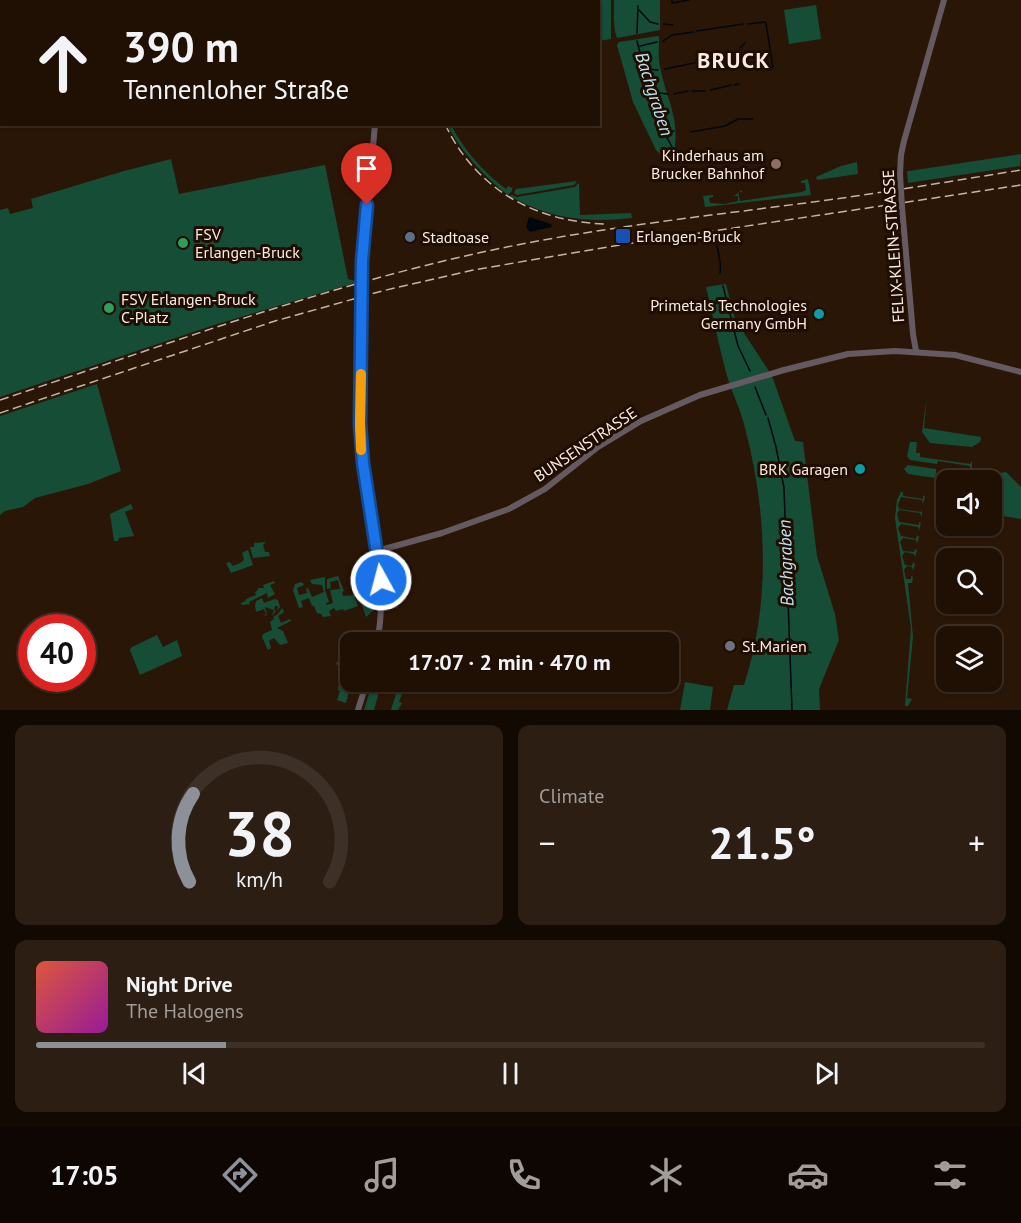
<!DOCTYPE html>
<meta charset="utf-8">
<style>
:root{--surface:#201004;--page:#2d1e13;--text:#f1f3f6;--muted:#a29d9a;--line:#3d3026;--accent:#8c9099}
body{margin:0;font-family:"PT Sans",sans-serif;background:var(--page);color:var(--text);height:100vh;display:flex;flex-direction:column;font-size:22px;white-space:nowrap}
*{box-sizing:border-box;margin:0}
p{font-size:20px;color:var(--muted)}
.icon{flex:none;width:33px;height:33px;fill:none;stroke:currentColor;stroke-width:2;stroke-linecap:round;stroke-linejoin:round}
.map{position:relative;height:710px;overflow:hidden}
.side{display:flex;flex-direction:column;gap:15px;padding:15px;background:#120902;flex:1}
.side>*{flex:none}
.banner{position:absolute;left:0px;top:0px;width:600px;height:126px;box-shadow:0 2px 4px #0004,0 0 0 2px var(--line);background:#201004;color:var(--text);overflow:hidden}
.fabs{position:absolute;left:936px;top:470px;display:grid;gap:12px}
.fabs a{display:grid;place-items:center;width:66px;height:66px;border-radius:12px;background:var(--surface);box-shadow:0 2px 4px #0004,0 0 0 2px var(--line);font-size:30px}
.speed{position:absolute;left:18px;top:614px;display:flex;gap:12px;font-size:30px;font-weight:700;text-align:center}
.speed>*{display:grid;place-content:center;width:78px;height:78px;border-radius:50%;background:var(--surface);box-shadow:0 2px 4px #0004,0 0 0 2px var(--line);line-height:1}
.speed .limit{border:9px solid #d22;background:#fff;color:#111}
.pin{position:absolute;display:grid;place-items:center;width:51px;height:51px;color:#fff;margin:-62px -26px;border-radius:50% 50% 50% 0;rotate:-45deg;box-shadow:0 0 6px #0007}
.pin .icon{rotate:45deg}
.me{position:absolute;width:66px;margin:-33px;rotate:353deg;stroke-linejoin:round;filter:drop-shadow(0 0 4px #0008)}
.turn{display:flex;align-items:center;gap:21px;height:126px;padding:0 24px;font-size:27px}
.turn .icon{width:78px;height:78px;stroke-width:2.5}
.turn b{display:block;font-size:42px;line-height:51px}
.big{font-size:45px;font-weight:700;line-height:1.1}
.side .widget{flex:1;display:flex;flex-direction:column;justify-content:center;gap:9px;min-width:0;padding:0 21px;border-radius:12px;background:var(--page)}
.side .dial{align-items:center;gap:0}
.dial svg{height:156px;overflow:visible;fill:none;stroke:var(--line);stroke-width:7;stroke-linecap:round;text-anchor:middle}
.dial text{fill:var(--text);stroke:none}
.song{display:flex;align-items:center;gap:18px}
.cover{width:72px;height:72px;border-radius:9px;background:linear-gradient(135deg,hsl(10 70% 55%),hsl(300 70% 35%))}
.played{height:6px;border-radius:3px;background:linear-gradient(90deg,var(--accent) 20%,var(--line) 20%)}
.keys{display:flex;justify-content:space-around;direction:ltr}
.heat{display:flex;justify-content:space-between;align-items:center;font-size:33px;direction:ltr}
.side .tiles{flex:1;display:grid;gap:15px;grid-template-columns:1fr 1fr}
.widget:last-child{grid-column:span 2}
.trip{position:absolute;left:340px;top:632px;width:339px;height:60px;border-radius:12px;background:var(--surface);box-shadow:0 2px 4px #0004,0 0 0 2px var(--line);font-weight:700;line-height:60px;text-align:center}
.menu{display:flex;height:96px;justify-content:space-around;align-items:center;background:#0d0602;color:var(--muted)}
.menu .icon{width:42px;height:42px}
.menu .on{color:var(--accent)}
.menu b{font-size:27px;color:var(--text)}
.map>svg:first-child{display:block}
</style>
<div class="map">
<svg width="1021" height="710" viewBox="0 0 1021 710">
<rect width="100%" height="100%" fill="#2a1606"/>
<g fill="#164d37">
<path d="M585,0h26v39l-12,2 -1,-39z"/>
<path d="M614,0h46v30l-43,8c-4,-10 -3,-26 -3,-38z"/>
<path d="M816,5l5,34 -32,5 -5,-34z"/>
<path d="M658,36l1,1c0,10 -1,20 1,29 5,30 19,49 15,81l-4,3 -11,4 -4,-4 -23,-48 -16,-57 2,-3z"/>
<path d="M447,125h4c13,25 32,47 55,64l2,-3 4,2v3l-4,4c-25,-19 -46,-43 -61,-70z"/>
<path d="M1021,154l-1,12 -112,17 -1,-12h2z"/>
<path d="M171,159l8,35 146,-29 23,114 10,3 -144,43 -214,72v-187l8,-2 2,6 23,-6 -2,-9 93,-28z"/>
<path d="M857,162l1,12 -41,6 -1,-3 25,-11z"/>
<path d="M808,179l3,16 -106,12 -2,-11 10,-1v2l-4,1 1,5 14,1 14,-3v-5h-4l8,-6v2h-4l2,9 62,-9 4,-2 -1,-7h-4v-2z"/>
<path d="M577,181l-3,4 -57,10 -3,-2 2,-4z"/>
<path d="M579,183l1,32 51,-2 1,5c-46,5 -81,1 -122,-22l2,-1 5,2 58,-10z"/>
<path d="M726,284l9,35 37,57 23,65 8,1 14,114 18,58 4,26 -20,49 1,21h-93l7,-25h10c27,-82 23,-174 1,-257 -4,-18 -13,-35 -18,-52 -8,-29 -14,-60 -21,-89z"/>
<path d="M97,384l24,87 -33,13 -53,14 -12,9 -18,4 -5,4v-99z"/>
<path d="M927,395l-3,33 57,9 -1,5 -8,5 -42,-4 -8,-11z"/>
<path d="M910,442h7l-1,11h4v4l50,7 2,-3v8h-2v-3l-32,-5 -1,3 -27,-4 -3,-4z"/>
<path d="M908,465l28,4v4l32,5 2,-4v6l-34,-6 -1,4 -27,-4 -4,-5z"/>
<path d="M1006,472l15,15v32l-24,-4 -3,-4 6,-38z"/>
<path d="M901,492h2v4l20,3v-4l2,2 -2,7 -1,-4 -21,-3 -3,8 1,4 22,3 1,-3v8l-2,-4 -21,-3 -2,4 2,8 20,3v-3l2,1 -2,8 -1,-4 -17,-3 -3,4 3,8 15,3 1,-4 2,2 -2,7 -1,-4 -13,-2 -3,4 3,9 11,1 1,-3 2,1 -2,7 -1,-3 -9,-2 -3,4 3,9 7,1 1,-4 2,2 -2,7 -1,-4 -5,-1 -3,4 2,9h5v-3l2,1 -1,6h-4l5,54 -6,61 5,1 -4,7h-3l6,-78 -16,-110 2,-18z"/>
<path d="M131,504l2,5 -8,3 9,24 -15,2 -1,3h-4l-4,-27z"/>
<path d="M266,542l-3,3 2,7h4l1,4 -17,2 -3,-11h4v-4z"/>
<path d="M248,550l5,15 -22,8 -5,-10 4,-1 3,4 9,-4 2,-3 -2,-6z"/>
<path d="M338,576l6,15 -2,1 1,4 11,-1 4,11 -14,5 -1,-2 -7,2 -2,-3 -5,3 2,5 -8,1 -2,-3 -4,-1 -3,-7h-2l-3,-8 -8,3 2,6 -4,1 -6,-18 2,-6 6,-2 2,1 1,2 -7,3 2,7 8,-2 -1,-4 2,-1 4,9 12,-5 -2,-7 -10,-1 -2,-4 15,-3v13l4,12 -3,1 1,2 6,-2 -3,-13 10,-1 -2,-9 -8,2 1,6 -4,1v-10z"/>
<path d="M274,581l1,2 -5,2 5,9 -7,4 -1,-5 -18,9 1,2 -8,1 -1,-2 5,-2v-2l10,-4 -1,-3 3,-2v-2h6l-1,-3z"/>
<path d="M376,592v16l-10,9 -4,-12 8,-3 -2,-9z"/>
<path d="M262,598l2,5 11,-4 3,1 2,7 -3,3 1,-4h-3l-1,3 2,2 -4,5 2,-6 -9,-3 2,8 -3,1 2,-2 -2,-5 -8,3 -1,-6 1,-5z"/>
<path d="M282,608l2,4 -6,4 3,7 9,-4 1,2 -14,7 6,3 5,12 -8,2 -6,-7 -5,3 2,7 -3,2 -6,-13 1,-3 9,-4 -2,-8 4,-3 -1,-2 5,-3z"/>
<path d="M157,635l6,12 14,-7 5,16 -42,19 -10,-25 2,-3z"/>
<path d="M348,654c4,13 2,18 -2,31l7,2 -1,6 -3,-1 -3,11 -9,-3 3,-9 -2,-1 2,-15 5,-4v-4l-4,-2 -3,1 -2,-3z"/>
<path d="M373,681h10l12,4 -13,-4 -8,29h-10z"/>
<path d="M685,682l28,5 -3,23h-30z"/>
<path d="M398,687l6,1 -5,14 3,1 -4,7h-7z"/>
</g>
<path fill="#00070f" d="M529,217l22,7 1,3 -22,5 -4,-5z"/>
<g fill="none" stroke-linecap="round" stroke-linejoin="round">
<g stroke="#00070f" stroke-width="1.5">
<path d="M672,0v3l17,-3"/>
<path d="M639,10l11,12 8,2"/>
<path d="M664,24l9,1"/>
<path d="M748,24l17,-2 1,1 7,45"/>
<path d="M697,31l46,-7"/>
<path d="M637,33l1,-27"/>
<path d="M637,41l17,65 7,7v7l5,1 1,4 -4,5 9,17"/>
<path d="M663,41l9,-6 21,-3"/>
<path d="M640,46l17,-4"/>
<path d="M740,48l5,-5"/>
<path d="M647,69l11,1"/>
<path d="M665,69l29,-6 5,-4 6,2 34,-8"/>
<path d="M734,85l5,-1"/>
<path d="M711,90l20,-5"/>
<path d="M692,91h13"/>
<path d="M651,92l17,2"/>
<path d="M674,94l14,-3"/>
<path d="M691,132l34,-6 13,-7h15"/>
<path d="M666,133l8,-2"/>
<path d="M716,242c2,10 6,21 4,31"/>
<path d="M723,286l15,60 12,25"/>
<path d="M755,387l11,28"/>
<path d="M768,418l8,29 8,41 8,222"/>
<path d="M790,639l21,14"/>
</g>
<g stroke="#655a62" stroke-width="6">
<path d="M392,2v-2"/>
<path d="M900,174l1,-19 3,-14 40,-141"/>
<path d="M902,207l11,127 3,17"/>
<path d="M362,274l13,-150"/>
<path d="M362,308c0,51 -5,102 0,152 6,61 28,121 15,182"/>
<path d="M377,551l65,-18 67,-24 36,-20 53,-42 43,-26 59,-26 84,-25 64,-16 47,-3 60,4 66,17"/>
<path d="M358,710l9,-29"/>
</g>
<g stroke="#ceb2c6" stroke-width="9">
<path d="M205,2l4,-2"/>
<path d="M237,2l3,-2"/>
<path d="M0,71h2"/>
<path d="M0,87l2,-1"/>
<path d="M0,98h2"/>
<path d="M0,112h2"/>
</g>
<g stroke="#c4b5a9" stroke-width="1.5" stroke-dasharray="9 4.5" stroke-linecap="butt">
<path d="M403,0v2"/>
<path d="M445,124c31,66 91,98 161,100"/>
<path d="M0,400c157,-52 312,-110 474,-146 111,-25 225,-37 339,-52 69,-9 139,-21 208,-32"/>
<path d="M0,413l275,-92 107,-30 91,-21 147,-25 401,-60"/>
</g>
<g stroke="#655a62" stroke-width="6">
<path d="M900,174l2,33"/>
<path d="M362,274v34"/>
</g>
</g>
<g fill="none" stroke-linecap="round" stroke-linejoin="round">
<defs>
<path id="route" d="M367,205l-5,56 -2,163 3,39 18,117"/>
</defs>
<use href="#route" stroke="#114b97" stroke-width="15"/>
<use href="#route" stroke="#1a73e8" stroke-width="10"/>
<path stroke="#f59e0b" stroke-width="10" d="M361,450l-1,-26 1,-50"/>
</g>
<circle fill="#8d6e63" stroke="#200d01" stroke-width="2" cx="776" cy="164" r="6"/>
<rect fill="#1a4fb4" stroke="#200d01" stroke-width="2" x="615" y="228" width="16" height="16" rx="3"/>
<circle fill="#5c6f8a" stroke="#200d01" stroke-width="2" cx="410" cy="237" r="6"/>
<g fill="#2e9e5b" stroke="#200d01" stroke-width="2">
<circle cx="183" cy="243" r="6"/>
<circle cx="109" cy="308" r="6"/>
</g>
<g fill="#0f9aa8" stroke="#200d01" stroke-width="2">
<circle cx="819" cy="314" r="6"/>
<circle cx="860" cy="469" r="6"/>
</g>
<circle fill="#6b7280" stroke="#200d01" stroke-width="2" cx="730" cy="646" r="6"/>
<g text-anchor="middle" stroke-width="6" stroke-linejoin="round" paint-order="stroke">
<g font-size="16" fill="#faece2" stroke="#200d01" text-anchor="start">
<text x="764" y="161" text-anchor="end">Kinderhaus am<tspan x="764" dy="18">Brucker Bahnhof</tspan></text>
<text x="195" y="240">FSV<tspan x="195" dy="18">Erlangen-Bruck</tspan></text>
<text x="636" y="242">Erlangen-Bruck</text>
<text x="422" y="243">Stadtoase</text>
<text x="121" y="305">FSV Erlangen-Bruck<tspan x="121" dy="18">C-Platz</tspan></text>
<text x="807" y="311" text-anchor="end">Primetals Technologies<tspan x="807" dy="18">Germany GmbH</tspan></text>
<text x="848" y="475" text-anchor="end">BRK Garagen</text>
<text x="742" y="652">St.Marien</text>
</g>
<g font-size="16" fill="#faece2" stroke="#200d01">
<text transform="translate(893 246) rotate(-94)" y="6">FELIX-KLEIN-STRASSE</text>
<text transform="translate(585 444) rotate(-34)" y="6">BUNSENSTRASSE</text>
</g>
<g font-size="18" font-style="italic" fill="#bbe4f5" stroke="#200d01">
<text transform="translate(654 94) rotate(72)" y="6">Bachgraben</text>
<text transform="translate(786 563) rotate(-92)" y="6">Bachgraben</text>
</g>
<g font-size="22" font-weight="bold" letter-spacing="1.5" fill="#faece2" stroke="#200d01">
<text x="734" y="68">BRUCK</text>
</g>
</g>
</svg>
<div class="fabs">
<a><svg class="icon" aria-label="sound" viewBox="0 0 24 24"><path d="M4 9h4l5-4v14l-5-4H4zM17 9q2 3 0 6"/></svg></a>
<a><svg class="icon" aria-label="search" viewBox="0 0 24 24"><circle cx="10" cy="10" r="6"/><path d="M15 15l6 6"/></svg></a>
<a><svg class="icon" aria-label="layers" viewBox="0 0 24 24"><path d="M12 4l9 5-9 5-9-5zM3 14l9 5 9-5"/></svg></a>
</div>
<div class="speed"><div class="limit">40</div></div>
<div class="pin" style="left:367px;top:205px;background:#d93025"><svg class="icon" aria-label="arrive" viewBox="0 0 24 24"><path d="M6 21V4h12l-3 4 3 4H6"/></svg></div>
<svg class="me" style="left:381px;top:580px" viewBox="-20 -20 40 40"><circle r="17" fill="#1a73e8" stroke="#fff" stroke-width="3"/><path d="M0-11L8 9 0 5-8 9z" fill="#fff"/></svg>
<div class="trip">17:07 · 2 min · 470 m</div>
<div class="banner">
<div class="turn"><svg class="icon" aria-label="ahead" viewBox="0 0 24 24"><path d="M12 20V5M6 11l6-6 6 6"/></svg><div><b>390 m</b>Tennenloher Straße</div></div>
</div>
</div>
<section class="side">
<div class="tiles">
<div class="widget dial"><svg viewBox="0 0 100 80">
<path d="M14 69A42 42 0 1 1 86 69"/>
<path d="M14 69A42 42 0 0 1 16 24" stroke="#8c9099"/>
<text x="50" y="56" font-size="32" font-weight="700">38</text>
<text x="50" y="72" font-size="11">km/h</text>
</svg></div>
<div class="widget"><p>Climate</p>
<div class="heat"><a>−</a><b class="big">21.5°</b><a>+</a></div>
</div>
<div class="widget">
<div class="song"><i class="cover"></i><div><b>Night Drive</b><p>The Halogens</p></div></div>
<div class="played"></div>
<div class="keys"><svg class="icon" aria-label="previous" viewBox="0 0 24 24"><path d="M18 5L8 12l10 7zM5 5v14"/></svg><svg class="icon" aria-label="pause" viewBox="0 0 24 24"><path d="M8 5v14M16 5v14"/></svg><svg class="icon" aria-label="next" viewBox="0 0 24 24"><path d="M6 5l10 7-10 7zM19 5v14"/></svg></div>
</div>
</div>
</section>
<nav class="menu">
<b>17:05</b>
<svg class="icon on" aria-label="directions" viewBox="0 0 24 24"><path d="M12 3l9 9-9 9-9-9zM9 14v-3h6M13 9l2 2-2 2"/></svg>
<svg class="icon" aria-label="music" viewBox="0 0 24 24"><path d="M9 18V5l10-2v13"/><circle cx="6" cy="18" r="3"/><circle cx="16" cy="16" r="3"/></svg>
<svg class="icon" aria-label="phone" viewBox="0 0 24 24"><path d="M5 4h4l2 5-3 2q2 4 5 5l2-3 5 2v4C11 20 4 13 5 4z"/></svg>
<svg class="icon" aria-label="climate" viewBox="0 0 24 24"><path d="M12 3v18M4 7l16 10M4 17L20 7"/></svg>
<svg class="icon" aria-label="car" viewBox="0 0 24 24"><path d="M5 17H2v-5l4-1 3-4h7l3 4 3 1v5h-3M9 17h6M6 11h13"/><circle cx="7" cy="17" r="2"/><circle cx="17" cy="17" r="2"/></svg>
<svg class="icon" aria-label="filters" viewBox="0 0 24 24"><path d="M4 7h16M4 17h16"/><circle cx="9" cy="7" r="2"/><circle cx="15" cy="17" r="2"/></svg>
</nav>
